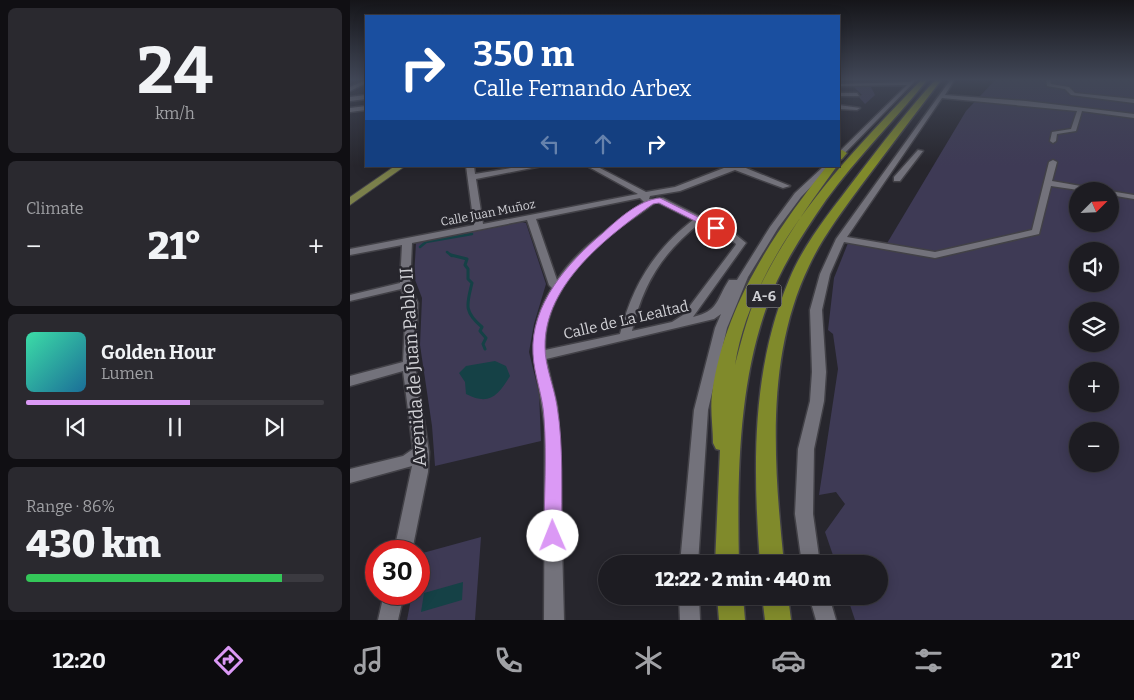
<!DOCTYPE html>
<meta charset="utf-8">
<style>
:root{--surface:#1d1c22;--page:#2a292f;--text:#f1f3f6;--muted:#a0a1a5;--line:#3b3a40;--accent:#db99f5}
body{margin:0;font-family:Bitter,serif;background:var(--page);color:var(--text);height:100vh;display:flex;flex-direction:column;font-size:19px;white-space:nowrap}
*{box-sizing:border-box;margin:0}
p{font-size:16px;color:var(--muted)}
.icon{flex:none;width:28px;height:28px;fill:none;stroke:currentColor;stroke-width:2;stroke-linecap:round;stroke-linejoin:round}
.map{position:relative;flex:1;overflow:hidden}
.sheet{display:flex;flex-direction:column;gap:8px;padding:8px;background:#100f13;width:350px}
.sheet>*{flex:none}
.hud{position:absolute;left:15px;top:15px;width:475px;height:152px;border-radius:0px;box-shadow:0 2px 12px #0003,0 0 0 1px var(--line);background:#1a4fa0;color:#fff;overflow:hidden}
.needle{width:32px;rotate:66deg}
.fabs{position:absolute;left:719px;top:182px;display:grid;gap:10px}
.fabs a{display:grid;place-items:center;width:50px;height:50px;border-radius:50%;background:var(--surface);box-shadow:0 2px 12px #0003,0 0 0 1px var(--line);font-size:25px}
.speed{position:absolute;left:15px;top:540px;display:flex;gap:10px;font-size:25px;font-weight:700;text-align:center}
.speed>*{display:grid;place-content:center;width:65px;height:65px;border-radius:50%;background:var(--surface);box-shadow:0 2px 12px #0003,0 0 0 1px var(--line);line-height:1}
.speed .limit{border:8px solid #d22;background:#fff;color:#111}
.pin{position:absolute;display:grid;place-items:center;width:42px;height:42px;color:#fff;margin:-21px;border:2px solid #fff;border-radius:50%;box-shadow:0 1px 5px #0007}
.me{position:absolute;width:55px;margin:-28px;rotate:359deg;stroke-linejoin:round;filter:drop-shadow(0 0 4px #0008)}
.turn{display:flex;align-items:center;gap:18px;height:105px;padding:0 25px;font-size:22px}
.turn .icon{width:65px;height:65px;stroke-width:2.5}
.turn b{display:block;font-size:35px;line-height:42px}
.lanes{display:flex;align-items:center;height:48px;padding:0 25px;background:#0003;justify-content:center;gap:25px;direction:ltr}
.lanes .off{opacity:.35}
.big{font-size:38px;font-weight:800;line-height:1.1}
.sheet .widget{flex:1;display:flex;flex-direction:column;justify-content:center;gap:8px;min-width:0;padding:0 18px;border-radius:8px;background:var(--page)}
.sheet .dial{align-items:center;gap:0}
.dial b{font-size:65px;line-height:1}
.song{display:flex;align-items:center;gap:15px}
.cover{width:60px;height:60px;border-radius:8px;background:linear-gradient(135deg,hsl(160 70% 55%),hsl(200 70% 35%))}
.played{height:5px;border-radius:2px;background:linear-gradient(90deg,var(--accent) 55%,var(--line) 55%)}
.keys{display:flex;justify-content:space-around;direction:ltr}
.heat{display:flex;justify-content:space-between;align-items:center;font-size:28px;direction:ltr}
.charge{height:8px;border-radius:4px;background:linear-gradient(90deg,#34c759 86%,var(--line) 0)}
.trip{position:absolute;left:248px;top:555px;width:290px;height:50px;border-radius:25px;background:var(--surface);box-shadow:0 2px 12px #0003,0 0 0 1px var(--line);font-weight:800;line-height:50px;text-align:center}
.tab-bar{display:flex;height:80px;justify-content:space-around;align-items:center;background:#0c0b0e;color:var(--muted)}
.tab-bar .icon{width:35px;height:35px}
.tab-bar .current{color:var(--accent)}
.tab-bar b{font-size:22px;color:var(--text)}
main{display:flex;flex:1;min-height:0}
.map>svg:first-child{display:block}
</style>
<main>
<section class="sheet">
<div class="widget dial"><b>24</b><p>km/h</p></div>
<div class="widget"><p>Climate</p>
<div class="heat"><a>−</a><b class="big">21°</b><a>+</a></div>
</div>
<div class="widget">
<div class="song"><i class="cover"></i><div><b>Golden Hour</b><p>Lumen</p></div></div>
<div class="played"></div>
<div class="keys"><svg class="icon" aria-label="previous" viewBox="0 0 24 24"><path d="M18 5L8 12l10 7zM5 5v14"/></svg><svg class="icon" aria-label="pause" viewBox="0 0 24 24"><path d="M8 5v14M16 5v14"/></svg><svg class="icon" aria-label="next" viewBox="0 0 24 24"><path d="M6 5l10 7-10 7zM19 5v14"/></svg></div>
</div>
<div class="widget"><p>Range · 86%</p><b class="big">430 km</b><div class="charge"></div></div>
</section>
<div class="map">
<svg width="784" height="620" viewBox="0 0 784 620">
<rect width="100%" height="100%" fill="#27262d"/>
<g fill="#3e3a55" fill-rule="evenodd">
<path d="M646,79h138v541h-279l-8,-24h32v-32h-43l-11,-32 20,-28 -9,-12 -17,3 19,-126 -5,-35 -5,-4 6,-52 14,-35 35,7 83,-139zM728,191h32v33h-32zM728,251h32v33h-32zM728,311h32v33h-32zM728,371h32v33h-32zM728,431h32v33h-32z"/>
<path d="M520,85l5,10 -10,9 -7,-8 4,-1 -9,-9z"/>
<path d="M172,222l4,1 20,61 -12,40 -5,28 10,41 2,48 -106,25 -3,-40 -12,-81 2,-47 -8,-21 2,-34z"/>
<path d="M131,537l-6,83h-68l5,-26h7v-40z"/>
</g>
<g fill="#154146">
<path d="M145,361l11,5 4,10c-12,20 -21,30 -44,18l-1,-12 -6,-9 7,-7z"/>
<path d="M113,582l-1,18 -41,12 3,-19z"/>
</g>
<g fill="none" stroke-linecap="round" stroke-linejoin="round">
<g stroke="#154146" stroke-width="2.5">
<path d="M70,247l6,-5 46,-8"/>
<path d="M97,252l5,4"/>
</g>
<path stroke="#154146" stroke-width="3" d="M101,255l16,4 -2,6 3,4v10l4,4c-5,21 -9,28 10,44l-2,4 6,7 -3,6 2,5"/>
<defs>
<g id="minor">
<path d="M563,79h4l-76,78 -2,1v-6l68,-67 -68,1v-2l71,-2z"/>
<path d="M601,79h4l-10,16 81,6 108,13v4l-52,-7 -6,20 -19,3 -1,7 -3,2 -3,-2 2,-9 19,-3 6,-18 -135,-13 -95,139 88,15 97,-22 17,-68 4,-2 4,2 -5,19 46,8 4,2h-17l-34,-5 -12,48 -104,24 -91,-16 -14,32 -8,36 4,62 -2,29 -10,48 -1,65 7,50h-18l-7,-50 3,-65 12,-48 2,-29 -2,-62 10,-36 16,-35z"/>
<path d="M696,79h4l1,5 18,3 6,6 59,6v4l-63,-8 -6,-6 -18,-3z"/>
<path d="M16,80v3l-16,8v-4z"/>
<path d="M507,93l2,3h-20v-3z"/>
<path d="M16,95v4l-16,2v-4z"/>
<path d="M489,105l21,3 -3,2 -18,-1z"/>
<path d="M16,106v4l-16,2v-4z"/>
<path d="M568,150l5,1 -23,30h-6v-4z"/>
<path d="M116,166h8l1,8 49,-8h18l-66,13 7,45 155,-30 -51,-28h9l50,26 29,-5 54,-21h12l49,20 -7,2 -48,-18 -55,21 -30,5 -1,3h5v4c-11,9 -23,16 -34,24 -38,30 -78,72 -75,123l75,-16c12,-48 34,-84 73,-114l-36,-18v-4h6l72,36 11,9 -53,74c26,-6 23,-17 36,-37h8l33,-53 25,-34 29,-27h7l-30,31 -23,31 -30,49 -21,51 -19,82 -10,154h-18l14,-154 21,-82 6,-14 -7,5 -168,40 11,47 2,23 5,191h-20l1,-191c-5,-53 -25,-91 7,-141l-3,-3 -22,-65 -115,23 -2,42 8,18 -3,62 14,87 -1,20 -16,79h-18l18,-85 -62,17v-14l53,-13 10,-7 -10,-78 -53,15v-10l53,-14 3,-59 -5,-14 -51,12v-6l50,-12 2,-38 -52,10v-6l124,-24zM290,198l4,4c-31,24 -64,44 -87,78l-21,-61zM350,223l29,15 7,6 -1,2 -52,69 -11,7 -40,9c11,-47 30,-78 68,-108z"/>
<path d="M757,191h3l24,4v4l-24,-4v-4z"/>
<path d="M34,594h20l-6,26h-20z"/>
<path d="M329,596h20l1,24h-20z"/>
<path d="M459,596h20l7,24h-20z"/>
</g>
<path id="major" d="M45,166h10l-55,39v-8z"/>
<g id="highway">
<path d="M572,79h6c-33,41 -71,78 -102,121 -18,26 -36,53 -49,81 -39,86 -40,191 -38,283h-24l5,-114 -4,-1 -3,-6c0,-16 -3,-33 -1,-49 12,-88 61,-160 115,-228h10c-44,61 -90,123 -102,199 7,-28 15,-57 27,-83 37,-77 102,-142 160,-203z"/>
<path d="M586,79h6c-28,36 -55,72 -82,108 -19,26 -38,51 -51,79 -44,91 -35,200 -25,298h-24c-7,-96 -9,-194 29,-284 15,-37 42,-69 66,-101 26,-34 52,-68 81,-100z"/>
<path d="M492,150l5,3 -5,6 -3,1v-9z"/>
<path d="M367,596h26l2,24h-26z"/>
<path d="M412,596h26l3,24h-26z"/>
</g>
</defs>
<use href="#minor" stroke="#424147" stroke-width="3"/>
<use href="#major" stroke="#424147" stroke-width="2"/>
<use href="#highway" stroke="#424147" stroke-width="3"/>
<use href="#minor" fill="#73727b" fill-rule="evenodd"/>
<use href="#major" fill="#7b804b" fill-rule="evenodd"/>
<use href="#highway" fill="#808a2b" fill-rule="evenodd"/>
</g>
<linearGradient id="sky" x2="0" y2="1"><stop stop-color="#151519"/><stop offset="0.48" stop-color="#414757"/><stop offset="1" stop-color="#414757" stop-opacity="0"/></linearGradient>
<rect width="784" height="166" fill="url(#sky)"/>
<path fill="#db99f5" stroke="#8e639f" d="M310,198l60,30 -1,2h-6l-54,-27 -6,1c-45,32 -109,80 -108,143 0,20 9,39 12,59 7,42 4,87 5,130l-3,5 -6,3 -7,-3 -2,-5c0,-40 3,-79 0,-118 -1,-22 -10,-43 -11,-64 -3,-49 35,-92 70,-121 15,-14 36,-33 57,-35z"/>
<g text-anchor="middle" stroke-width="5" stroke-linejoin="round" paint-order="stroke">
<g font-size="12" fill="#d1d1d6" stroke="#27262d">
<text transform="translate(138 213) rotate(-11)" y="4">Calle Juan Muñoz</text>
</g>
<rect fill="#27262d" stroke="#9e9ea3" stroke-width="1" x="396.5" y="284.5" width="35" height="23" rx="4"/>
<g font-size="14" font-weight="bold" fill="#d1d1d6">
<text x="414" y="301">A-6</text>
</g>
<g font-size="15" fill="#d1d1d6" stroke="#27262d">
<text transform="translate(276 320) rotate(-13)" y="5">Calle de La Lealtad</text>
</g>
<g font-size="18" fill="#d1d1d6" stroke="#27262d">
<text transform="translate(63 367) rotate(-94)" y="6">Avenida de Juan Pablo II</text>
</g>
</g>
</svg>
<div class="fabs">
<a><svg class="needle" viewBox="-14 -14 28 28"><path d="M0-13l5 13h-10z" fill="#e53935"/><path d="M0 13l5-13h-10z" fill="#a0a1a5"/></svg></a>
<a><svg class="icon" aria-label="sound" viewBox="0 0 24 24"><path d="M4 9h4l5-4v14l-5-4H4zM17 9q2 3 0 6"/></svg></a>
<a><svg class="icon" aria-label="layers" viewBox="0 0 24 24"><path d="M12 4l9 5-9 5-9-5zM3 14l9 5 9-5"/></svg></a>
<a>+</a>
<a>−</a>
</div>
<div class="speed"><div class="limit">30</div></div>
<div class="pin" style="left:366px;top:228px;background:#d93025"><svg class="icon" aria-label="arrive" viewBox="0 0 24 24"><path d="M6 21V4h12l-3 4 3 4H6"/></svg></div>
<svg class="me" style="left:203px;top:536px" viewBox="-20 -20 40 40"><circle r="19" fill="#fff"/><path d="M0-13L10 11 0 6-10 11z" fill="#db99f5"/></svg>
<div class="trip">12:22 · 2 min · 440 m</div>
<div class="hud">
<div class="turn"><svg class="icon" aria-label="right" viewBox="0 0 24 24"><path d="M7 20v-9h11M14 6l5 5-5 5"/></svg><div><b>350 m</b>Calle Fernando Arbex</div></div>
<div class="lanes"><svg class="icon off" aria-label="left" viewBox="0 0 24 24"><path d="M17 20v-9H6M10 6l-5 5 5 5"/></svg><svg class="icon off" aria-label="ahead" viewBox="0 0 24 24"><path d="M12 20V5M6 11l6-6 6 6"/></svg><svg class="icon" aria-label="right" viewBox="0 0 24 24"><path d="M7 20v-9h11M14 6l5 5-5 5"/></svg></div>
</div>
</div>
</main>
<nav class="tab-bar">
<b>12:20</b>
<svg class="icon current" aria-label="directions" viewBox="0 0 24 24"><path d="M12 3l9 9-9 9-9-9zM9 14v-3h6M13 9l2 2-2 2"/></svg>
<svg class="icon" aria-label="music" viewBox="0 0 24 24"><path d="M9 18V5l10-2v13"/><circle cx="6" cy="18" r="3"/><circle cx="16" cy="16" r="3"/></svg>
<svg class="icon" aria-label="phone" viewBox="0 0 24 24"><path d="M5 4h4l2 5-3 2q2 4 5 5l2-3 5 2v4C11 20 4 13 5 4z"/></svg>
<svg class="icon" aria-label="climate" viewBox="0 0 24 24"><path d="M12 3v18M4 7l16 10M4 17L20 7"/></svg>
<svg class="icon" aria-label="car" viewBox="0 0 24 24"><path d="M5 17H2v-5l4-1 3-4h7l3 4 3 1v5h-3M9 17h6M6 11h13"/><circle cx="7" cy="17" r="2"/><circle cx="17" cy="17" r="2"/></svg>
<svg class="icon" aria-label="filters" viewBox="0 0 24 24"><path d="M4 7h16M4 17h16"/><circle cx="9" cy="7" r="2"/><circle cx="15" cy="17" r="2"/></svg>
<b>21°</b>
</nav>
